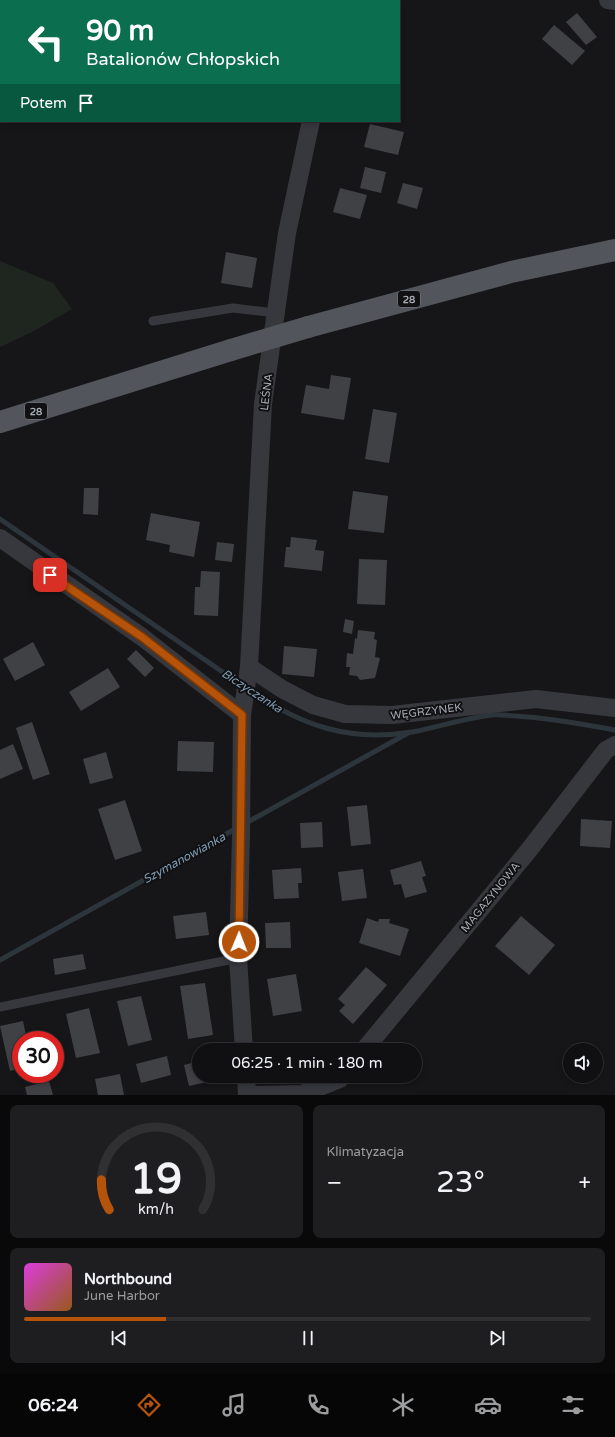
<!DOCTYPE html>
<html lang="pl">
<meta charset="utf-8">
<style>
:root{--surface:#101012;--page:#1e1e20;--text:#f1f3f6;--muted:#9c9d9f;--line:#303032;--accent:#b45309}
body{margin:0;font-family:"Varela Round",sans-serif;background:var(--page);color:var(--text);height:100vh;display:flex;flex-direction:column;font-size:15px;white-space:nowrap}
*{box-sizing:border-box;margin:0}
p{font-size:13px;color:var(--muted)}
.icon{flex:none;width:22px;height:22px;fill:none;stroke:currentColor;stroke-width:2;stroke-linecap:round;stroke-linejoin:round}
.map{position:relative;height:1095px;overflow:hidden}
.details{display:flex;flex-direction:column;gap:10px;padding:10px;background:#09090a;flex:1}
.details>*{flex:none}
.top-card{position:absolute;left:0px;top:0px;width:400px;height:122px;box-shadow:0 2px 6px #0003,0 0 0 1px var(--line);background:#0b6e4f;color:#fff;overflow:hidden}
.fabs{position:absolute;left:563px;top:1043px;display:grid;gap:8px}
.fabs a{display:grid;place-items:center;width:40px;height:40px;border-radius:50%;background:var(--surface);box-shadow:0 2px 6px #0003,0 0 0 1px var(--line);font-size:20px}
.speed{position:absolute;left:12px;top:1031px;display:flex;gap:8px;font-size:20px;font-weight:700;text-align:center}
.speed>*{display:grid;place-content:center;width:52px;height:52px;border-radius:50%;background:var(--surface);box-shadow:0 2px 6px #0003,0 0 0 1px var(--line);line-height:1}
.speed .limit{border:6px solid #d22;background:#fff;color:#111}
.pin{position:absolute;display:grid;place-items:center;width:34px;height:34px;color:#fff;margin:-17px;border-radius:8px;box-shadow:0 2px 6px #0006}
.me{position:absolute;width:44px;margin:-22px;rotate:1deg;stroke-linejoin:round;filter:drop-shadow(0 0 3px #0008)}
.turn{display:flex;align-items:center;gap:14px;height:84px;padding:0 20px;font-size:18px}
.turn .icon{width:52px;height:52px;stroke-width:2.5}
.turn b{display:block;font-size:28px;line-height:34px}
.then{display:flex;align-items:center;height:38px;padding:0 20px;background:#0003;gap:8px;font-size:15px}
.big{font-size:30px;font-weight:600;line-height:1.1}
.details .card{flex:1;display:flex;flex-direction:column;justify-content:center;gap:6px;min-width:0;padding:0 14px;border-radius:8px;background:var(--page)}
.details .dial{align-items:center;gap:0}
.dial svg{height:104px;overflow:visible;fill:none;stroke:var(--line);stroke-width:7;stroke-linecap:round;text-anchor:middle}
.dial text{fill:var(--text);stroke:none}
.song{display:flex;align-items:center;gap:12px}
.cover{width:48px;height:48px;border-radius:6px;background:linear-gradient(135deg,hsl(300 70% 55%),hsl(30 70% 35%))}
.played{height:4px;border-radius:2px;background:linear-gradient(90deg,var(--accent) 25%,var(--line) 25%)}
.keys{display:flex;justify-content:space-around;direction:ltr}
.heat{display:flex;justify-content:space-between;align-items:center;font-size:22px;direction:ltr}
.details .tiles{flex:1;display:grid;gap:10px;grid-template-columns:1fr 1fr}
.card:last-child{grid-column:span 2}
.trip{position:absolute;left:192px;top:1043px;width:230px;height:40px;border-radius:20px;background:var(--surface);box-shadow:0 2px 6px #0003,0 0 0 1px var(--line);font-weight:600;line-height:40px;text-align:center}
.tabs{display:flex;height:64px;justify-content:space-around;align-items:center;background:#060607;color:var(--muted)}
.tabs .icon{width:28px;height:28px}
.tabs .current{color:var(--accent)}
.tabs b{font-size:18px;color:var(--text)}
.map>svg:first-child{display:block}
</style>
<div class="map">
<svg width="615" height="1095" viewBox="0 0 615 1095">
<rect width="100%" height="100%" fill="#161618"/>
<g fill="#1e261f">
<path d="M0,0h41l-40,1v101z"/>
<path d="M0,261l53,22 19,26 -40,23 -32,15z"/>
</g>
<g fill="none" stroke-linecap="round" stroke-linejoin="round">
<g stroke="#2c353c" stroke-width="5">
<path d="M0,519l243,167"/>
<path d="M250,690c51,36 99,52 162,42 27,-5 53,-14 80,-17 8,-1 16,1 24,1 34,2 66,8 99,14"/>
<path d="M246,823l162,-90"/>
<path d="M0,960l237,-132"/>
</g>
</g>
<g fill="#404145">
<path d="M577,13l20,24 -11,8 -20,-23z"/>
<path d="M554,25l31,26 -13,14 -30,-26z"/>
<path d="M370,124l34,8 -6,23 -34,-8z"/>
<path d="M365,167l21,5 -5,21 -21,-5z"/>
<path d="M403,183l20,5 -6,21 -20,-6z"/>
<path d="M340,188l27,7 -7,24 -27,-7z"/>
<path d="M226,252l31,6 -5,30 -31,-5z"/>
<path d="M331,375l20,3 -7,42 -43,-7 5,-28 23,4z"/>
<path d="M373,409l24,4 -8,50 -24,-4z"/>
<path d="M84,488h15l-1,27 -15,-1z"/>
<path d="M353,491l35,5 -4,37 -36,-4z"/>
<path d="M151,513l49,9 -6,35 -25,-5 1,-7 -24,-5z"/>
<path d="M291,537l26,3 -2,10 9,1 -2,20 -38,-4 2,-20h4z"/>
<path d="M217,542l17,2 -2,18 -17,-2z"/>
<path d="M359,559l28,1 -2,45 -28,-1z"/>
<path d="M201,571l19,1 -2,44 -24,-1 1,-28h5z"/>
<path d="M345,619l9,2 -2,13 -9,-2z"/>
<path d="M358,630l17,2 -1,7 3,1 -2,17 5,1 -5,20 -15,2 -3,-4 -8,-1 1,-8h-4l1,-14 6,1 2,-16 2,1z"/>
<path d="M33,642l12,23 -30,16 -12,-22z"/>
<path d="M284,646l33,3 -3,28 -32,-3z"/>
<path d="M136,650l18,18 -9,9 -18,-18z"/>
<path d="M108,668l12,19 -39,24 -12,-19z"/>
<path d="M32,722l18,52 -17,6 -17,-52z"/>
<path d="M178,741l36,1 -1,30 -36,-1z"/>
<path d="M13,744l10,25 -23,10v-29z"/>
<path d="M106,752l7,26 -23,6 -7,-25z"/>
<path d="M125,800l17,51 -27,9 -17,-51z"/>
<path d="M367,805l4,39 -20,2 -4,-39z"/>
<path d="M581,819l31,2 -2,27 -30,-2z"/>
<path d="M322,822l1,25 -22,1 -1,-25z"/>
<path d="M421,861l5,15 -4,1 5,15 -22,6 -4,-14 -7,1 -4,-15z"/>
<path d="M301,868l1,15h-4l1,15 -25,1 -2,-29z"/>
<path d="M363,869l4,29 -25,3 -4,-29z"/>
<path d="M206,912l3,23 -33,4 -3,-23z"/>
<path d="M521,916l34,29 -26,30 -34,-29z"/>
<path d="M367,918l11,4 1,-3h11l-1,4 20,6 -9,27 -41,-13z"/>
<path d="M290,922l1,26h-25l-1,-25z"/>
<path d="M83,954l3,15 -31,6 -2,-16z"/>
<path d="M366,967l21,18 -34,39 -14,-13 6,-6 -7,-6z"/>
<path d="M296,974l6,37 -29,5 -6,-37z"/>
<path d="M205,983l8,52 -25,4 -8,-53z"/>
<path d="M141,996l11,44 -24,6 -11,-45z"/>
<path d="M89,1008l11,45 -24,5 -10,-44z"/>
<path d="M23,1021l4,19h-6v28l-11,3 -10,-45z"/>
<path d="M167,1056l4,19 -30,8 -5,-19z"/>
<path d="M199,1061v15h21v3l-31,7 -5,-21z"/>
<path d="M120,1074l4,21h-26l-3,-16z"/>
<path d="M49,1081l4,14h-26l-2,-8z"/>
</g>
<g fill="none" stroke-linecap="round" stroke-linejoin="round">
<g stroke="#37383d" stroke-width="9">
<path d="M153,321l80,-13 43,5"/>
<path d="M0,1007l238,-49"/>
</g>
<g stroke="#37383d" stroke-width="18">
<path d="M317,0v1"/>
<path d="M608,0l7,1"/>
<path d="M366,1v-1"/>
<path d="M0,538l142,99 100,78"/>
<path d="M249,667l33,22 31,16 32,9 47,1 144,-16 79,9"/>
<path d="M244,1050l-6,-92 3,-123 1,-120 7,-48 14,-263 24,-171 24,-112"/>
<path d="M364,1050l165,-200 77,-100 9,-5"/>
<path d="M246,1076l1,19"/>
<path d="M255,1095l47,-1 38,-15 3,-3"/>
</g>
<g stroke="#53555c" stroke-width="22">
<path d="M308,327l203,-55 104,-22"/>
<path d="M0,422l231,-72"/>
</g>
<path stroke="#53555c" stroke-width="22" d="M231,350l77,-23"/>
</g>
<g fill="none" stroke-linecap="round" stroke-linejoin="round">
<defs>
<path id="route" d="M50,575l92,62 100,78 -3,227"/>
</defs>
<use href="#route" stroke="#753606" stroke-width="10"/>
<use href="#route" stroke="#b45309" stroke-width="7"/>
</g>
<g text-anchor="middle" stroke-width="4" stroke-linejoin="round" paint-order="stroke">
<g fill="#111113" stroke="#7b7e86" stroke-width="1">
<rect x="398" y="291" width="22" height="16" rx="3"/>
<rect x="25" y="403" width="22" height="16" rx="3"/>
</g>
<g font-size="10" font-weight="bold" fill="#a8adb8">
<text x="409" y="303">28</text>
<text x="36" y="415">28</text>
</g>
<g font-size="11" fill="#a8adb8" stroke="#111113">
<text transform="translate(266 392) rotate(-83)" y="4">LEŚNA</text>
<text transform="translate(426 711) rotate(-7)" y="4">WĘGRZYNEK</text>
<text transform="translate(490 897) rotate(-51)" y="4">MAGAZYNOWA</text>
</g>
<g font-size="12" font-style="italic" fill="#7f9bb3" stroke="#111113">
<text transform="translate(252 691) rotate(33)" y="4">Biczyczanka</text>
<text transform="translate(184 858) rotate(-29)" y="4">Szymanowianka</text>
</g>
</g>
</svg>
<div class="fabs">
<a><svg class="icon" aria-label="sound" viewBox="0 0 24 24"><path d="M4 9h4l5-4v14l-5-4H4zM17 9q2 3 0 6"/></svg></a>
</div>
<div class="speed"><div class="limit">30</div></div>
<div class="pin" style="left:50px;top:575px;background:#d93025"><svg class="icon" aria-label="arrive" viewBox="0 0 24 24"><path d="M6 21V4h12l-3 4 3 4H6"/></svg></div>
<svg class="me" style="left:239px;top:942px" viewBox="-20 -20 40 40"><circle r="17" fill="#b45309" stroke="#fff" stroke-width="3"/><path d="M0-11L8 9 0 5-8 9z" fill="#fff"/></svg>
<div class="trip">06:25 · 1 min · 180 m</div>
<div class="top-card">
<div class="turn"><svg class="icon" aria-label="left" viewBox="0 0 24 24"><path d="M17 20v-9H6M10 6l-5 5 5 5"/></svg><div><b>90 m</b>Batalionów Chłopskich</div></div>
<div class="then">Potem<svg class="icon" aria-label="arrive" viewBox="0 0 24 24"><path d="M6 21V4h12l-3 4 3 4H6"/></svg></div>
</div>
</div>
<section class="details">
<div class="tiles">
<div class="card dial"><svg viewBox="0 0 100 80">
<path d="M14 69A42 42 0 1 1 86 69"/>
<path d="M14 69A42 42 0 0 1 8 46" stroke="#b45309"/>
<text x="50" y="56" font-size="32" font-weight="700">19</text>
<text x="50" y="72" font-size="11">km/h</text>
</svg></div>
<div class="card"><p>Klimatyzacja</p>
<div class="heat"><a>−</a><b class="big">23°</b><a>+</a></div>
</div>
<div class="card">
<div class="song"><i class="cover"></i><div><b>Northbound</b><p>June Harbor</p></div></div>
<div class="played"></div>
<div class="keys"><svg class="icon" aria-label="previous" viewBox="0 0 24 24"><path d="M18 5L8 12l10 7zM5 5v14"/></svg><svg class="icon" aria-label="pause" viewBox="0 0 24 24"><path d="M8 5v14M16 5v14"/></svg><svg class="icon" aria-label="next" viewBox="0 0 24 24"><path d="M6 5l10 7-10 7zM19 5v14"/></svg></div>
</div>
</div>
</section>
<nav class="tabs">
<b>06:24</b>
<svg class="icon current" aria-label="directions" viewBox="0 0 24 24"><path d="M12 3l9 9-9 9-9-9zM9 14v-3h6M13 9l2 2-2 2"/></svg>
<svg class="icon" aria-label="music" viewBox="0 0 24 24"><path d="M9 18V5l10-2v13"/><circle cx="6" cy="18" r="3"/><circle cx="16" cy="16" r="3"/></svg>
<svg class="icon" aria-label="phone" viewBox="0 0 24 24"><path d="M5 4h4l2 5-3 2q2 4 5 5l2-3 5 2v4C11 20 4 13 5 4z"/></svg>
<svg class="icon" aria-label="climate" viewBox="0 0 24 24"><path d="M12 3v18M4 7l16 10M4 17L20 7"/></svg>
<svg class="icon" aria-label="car" viewBox="0 0 24 24"><path d="M5 17H2v-5l4-1 3-4h7l3 4 3 1v5h-3M9 17h6M6 11h13"/><circle cx="7" cy="17" r="2"/><circle cx="17" cy="17" r="2"/></svg>
<svg class="icon" aria-label="filters" viewBox="0 0 24 24"><path d="M4 7h16M4 17h16"/><circle cx="9" cy="7" r="2"/><circle cx="15" cy="17" r="2"/></svg>
</nav>
